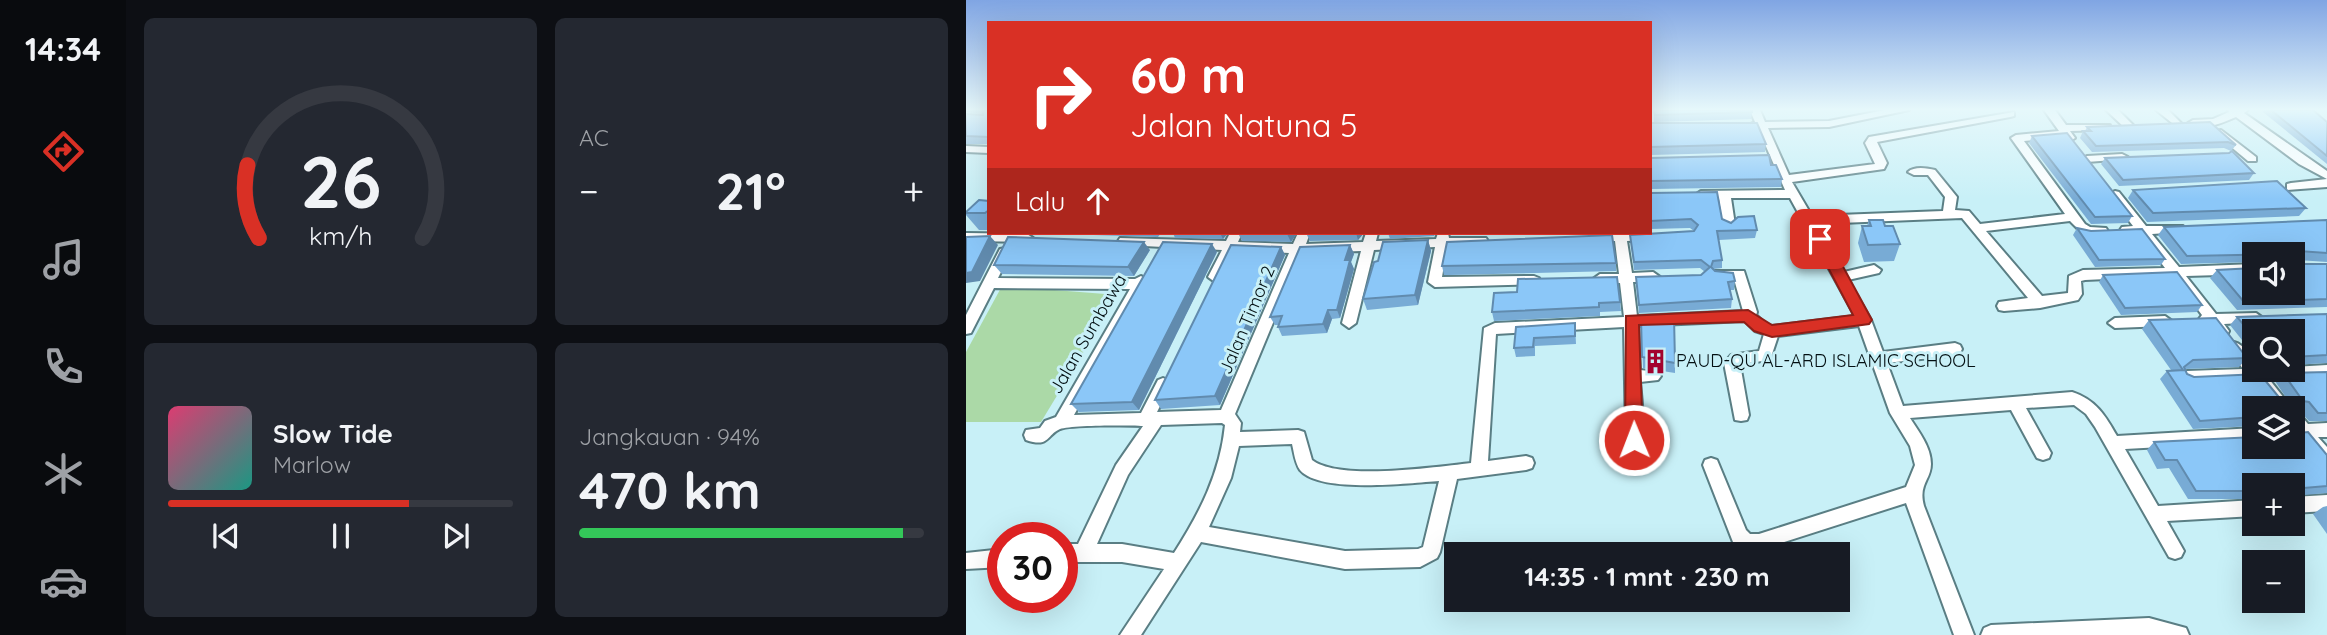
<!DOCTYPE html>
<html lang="id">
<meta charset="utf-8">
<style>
:root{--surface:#171b24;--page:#242831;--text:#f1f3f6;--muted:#9ea1a6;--line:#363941;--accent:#d93025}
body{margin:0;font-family:Quicksand,sans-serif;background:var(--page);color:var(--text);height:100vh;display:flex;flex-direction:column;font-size:26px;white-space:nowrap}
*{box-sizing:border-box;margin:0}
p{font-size:23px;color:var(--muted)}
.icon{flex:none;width:38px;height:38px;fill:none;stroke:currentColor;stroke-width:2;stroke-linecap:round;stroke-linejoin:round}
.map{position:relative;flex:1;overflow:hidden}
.details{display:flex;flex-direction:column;gap:18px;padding:18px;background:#0d0f14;width:840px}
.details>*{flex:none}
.banner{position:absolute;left:21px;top:21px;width:665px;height:214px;border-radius:0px;box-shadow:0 7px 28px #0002;background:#d93025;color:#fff;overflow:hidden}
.controls{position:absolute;left:1276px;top:242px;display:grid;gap:14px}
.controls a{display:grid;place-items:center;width:63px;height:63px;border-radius:0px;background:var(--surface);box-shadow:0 7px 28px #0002;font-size:35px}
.speed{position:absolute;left:21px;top:522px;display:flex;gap:14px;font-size:35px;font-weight:700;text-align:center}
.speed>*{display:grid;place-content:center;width:91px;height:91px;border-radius:50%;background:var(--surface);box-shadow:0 7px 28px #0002;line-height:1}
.speed .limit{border:10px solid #d22;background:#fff;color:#111}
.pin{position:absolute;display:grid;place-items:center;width:60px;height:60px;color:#fff;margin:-30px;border-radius:14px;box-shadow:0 4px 10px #0006}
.me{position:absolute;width:77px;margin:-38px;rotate:359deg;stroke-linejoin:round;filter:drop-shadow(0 0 5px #0008)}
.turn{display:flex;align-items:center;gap:24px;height:147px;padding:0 28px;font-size:32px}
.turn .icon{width:91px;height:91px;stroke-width:2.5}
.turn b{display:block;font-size:49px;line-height:60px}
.then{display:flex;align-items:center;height:66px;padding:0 28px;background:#0003;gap:14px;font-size:26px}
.big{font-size:52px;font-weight:800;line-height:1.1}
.details .card{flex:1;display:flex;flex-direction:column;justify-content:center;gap:10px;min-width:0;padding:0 24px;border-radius:10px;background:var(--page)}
.details .dial{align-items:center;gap:0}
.dial svg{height:182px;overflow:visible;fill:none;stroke:var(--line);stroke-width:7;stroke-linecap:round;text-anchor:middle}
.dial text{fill:var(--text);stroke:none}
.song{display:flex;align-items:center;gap:21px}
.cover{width:84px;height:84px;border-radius:10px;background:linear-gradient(135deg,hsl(340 70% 55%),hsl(170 70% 35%))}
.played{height:7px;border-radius:4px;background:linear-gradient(90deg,var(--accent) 70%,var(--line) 70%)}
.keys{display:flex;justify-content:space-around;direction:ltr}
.heat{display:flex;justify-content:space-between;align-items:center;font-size:38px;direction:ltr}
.charge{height:10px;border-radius:5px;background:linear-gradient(90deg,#34c759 94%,var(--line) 0)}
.details .tiles{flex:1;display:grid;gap:18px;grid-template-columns:repeat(2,1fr)}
.trip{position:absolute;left:478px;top:542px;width:406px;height:70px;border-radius:0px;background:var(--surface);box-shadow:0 7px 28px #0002;font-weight:800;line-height:70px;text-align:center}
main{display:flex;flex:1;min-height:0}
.dock{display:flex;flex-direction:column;width:126px;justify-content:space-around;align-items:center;background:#090b0e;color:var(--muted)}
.dock .icon{width:49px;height:49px}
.dock .active{color:var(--accent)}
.dock b{font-size:32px;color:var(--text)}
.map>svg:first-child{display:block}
</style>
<main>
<nav class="dock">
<b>14:34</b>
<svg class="icon active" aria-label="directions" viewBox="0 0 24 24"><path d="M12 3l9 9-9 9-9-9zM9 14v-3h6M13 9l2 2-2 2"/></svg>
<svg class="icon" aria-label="music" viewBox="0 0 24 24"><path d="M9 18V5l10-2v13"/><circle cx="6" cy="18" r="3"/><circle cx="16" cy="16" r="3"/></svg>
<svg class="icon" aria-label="phone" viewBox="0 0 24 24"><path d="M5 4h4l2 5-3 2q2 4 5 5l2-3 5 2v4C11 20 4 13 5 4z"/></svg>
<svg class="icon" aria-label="climate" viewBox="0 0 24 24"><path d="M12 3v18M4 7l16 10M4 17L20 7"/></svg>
<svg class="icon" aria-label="car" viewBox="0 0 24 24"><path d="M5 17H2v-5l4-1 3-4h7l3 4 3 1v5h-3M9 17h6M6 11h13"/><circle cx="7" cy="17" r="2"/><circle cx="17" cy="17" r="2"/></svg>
</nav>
<section class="details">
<div class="tiles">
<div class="card dial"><svg viewBox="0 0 100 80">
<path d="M14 69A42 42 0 1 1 86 69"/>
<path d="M14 69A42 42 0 0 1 9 37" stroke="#d93025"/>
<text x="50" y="56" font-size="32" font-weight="700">26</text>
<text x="50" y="72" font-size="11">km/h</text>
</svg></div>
<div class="card"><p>AC</p>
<div class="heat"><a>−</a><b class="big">21°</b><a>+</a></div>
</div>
<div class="card">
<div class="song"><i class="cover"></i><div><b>Slow Tide</b><p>Marlow</p></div></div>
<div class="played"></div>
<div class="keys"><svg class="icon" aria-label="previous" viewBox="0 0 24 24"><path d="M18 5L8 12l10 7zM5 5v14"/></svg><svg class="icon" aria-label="pause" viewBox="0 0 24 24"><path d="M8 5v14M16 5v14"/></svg><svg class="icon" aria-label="next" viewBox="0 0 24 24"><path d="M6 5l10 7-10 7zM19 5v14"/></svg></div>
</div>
<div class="card"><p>Jangkauan · 94%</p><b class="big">470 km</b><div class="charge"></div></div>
</div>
</section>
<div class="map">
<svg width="1361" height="635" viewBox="0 0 1361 635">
<rect width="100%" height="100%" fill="#c8f0f7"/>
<path fill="#abd9a7" d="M36,286l116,9 -77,127h-75v-70z"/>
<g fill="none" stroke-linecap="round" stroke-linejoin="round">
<defs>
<g id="minor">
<path d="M784,110h10l5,12 64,-1 56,-11h24l-80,17 -61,1 21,47 86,-11 -10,-21 4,-6 145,-25v4l-4,1 -133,25 10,21 -3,6 -92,13 20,34 131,-5 2,-14 -17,-22h-14l-6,-3c6,-6 19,-4 27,-2l22,27 -2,13 14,1 11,13 85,-10 -54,-76 5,-3 43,-4 -15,-21h11l11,15h44v4l-4,1 -36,1 5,7 -5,3 -6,-4 -40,4 61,83 5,3 16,1 2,3 -2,3h-23l-13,-13 -84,10 56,65 26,-3 1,-17 14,-6 82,-2 -26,-34h-13l-6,-4 2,-3 11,-1 -24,-31 6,-4 4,1 27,34h37l2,3 -2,3 -31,2 27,33 75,-3v10l-68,2 30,38 40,-1 7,5 -2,4 -37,2 5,7 -2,4h-10l-8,-11 -8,-1 -2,-4 3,-4 -30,-39 -87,4 -4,1 1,13 -4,6 -38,8 -36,3 -5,-1 -2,-4 2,-4 29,-4 -66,-80 -146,6 28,48 30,-7 7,5 -2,3 -31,7 23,40 12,32 72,-9 5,2 2,4 -2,4 -5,2 -68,8 16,43 169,-14c24,8 33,23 45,44l137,-8v14l-129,7 33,57 96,-6v16l-87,5 17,30 -3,6 -6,2 -6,-2 -74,-130 -9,-13 -12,-9 -48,3 25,45 -2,5 -6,2 -6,-2 -26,-48 -101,8c9,14 21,29 21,46 0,16 -13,20 -7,42l50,129h-20l-48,-132 -147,47h-12l-14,-8 -30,-77 2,-5 6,-2 6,2 29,70 4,4h9l147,-47 9,-22 -5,-19 -20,-33 -31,-87 -81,10 -8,24 -30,4 9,51 -2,5 -6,1 -6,-1 -11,-57 7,-8 28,-4 5,-17 -9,-3 -10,-10 -107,5 2,44 18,2 3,4 -3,4 -18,2c1,15 11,76 -15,67l-2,-5 3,-6 -2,-111 -128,7 -8,127 38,-5 6,2 2,5 -2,5 -6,2 -69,9 -17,73 -3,6 -17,9 -75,2 -144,-27 -60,93h-21l44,-66 -42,-7h-60v-18h16l38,-79 27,-39c-15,-1 -72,-1 -83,3 -14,6 -10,19 -34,11l-2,-5 2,-5 14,-2 5,-7 11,-4 74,-128 -136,-1 -23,45 -5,1v-19l34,-66 5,-1 6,4 -13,26 137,1 6,-3 7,5 -74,134 67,-2 17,-33 5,-2 5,2 3,4 -14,28 64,-2 68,-157 -55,-3 -14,30 -5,2 -7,-5 14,-27 -98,-5 -6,-4 2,-3 106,3 4,-8h12l-4,9 55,2 5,-11h12l-4,11 57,-2 3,-9h12l-2,8 60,-2 2,-6h10l1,5h37l2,3 -6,4 -35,2 -5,30 92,-1 5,2 2,3 -2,3 -104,3 -7,-5 7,-35 -61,3 -18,73 -7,5 -7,-5 19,-72 -59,2 -67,161 6,9 -1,9 58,-2 6,2 8,28c27,21 124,7 159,3l13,-135 11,-5 129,-6 -4,-34 -20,1 -7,-5 7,-5h19l-4,-33h-23l-2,-3 2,-3 57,-2 3,3 -6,4 -19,1 5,32 21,-1 7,5 -7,5h-20l4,34 106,-5 -9,-32 -20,-2 -2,-3 2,-3h30l13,41 -1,3 9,8 7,3 83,-10 -65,-118h-59l4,27 -6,4 -6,-4 -4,-26h-18l-6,-4 6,-4 84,-1 -27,-62 -10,-3 7,-3zM256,423l3,2c-5,49 -26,89 -51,128l-52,-9h-25l31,-69 33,-50zM326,444c2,8 3,19 8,26 20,24 110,13 139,11l-16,66 -5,2 -73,2 -136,-24 22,-49 8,-32z"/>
<path d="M1140,110h12l16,16 -5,3 -4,-1z"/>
<path d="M1190,110h12l14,14 -5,3z"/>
<path d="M1262,110h20l-4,3 83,58v16l-40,3v-6l4,-1 36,-4 -28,-15 -63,-47c-14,6 -34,15 -48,6l5,-3 20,-1 16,-7z"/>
<path d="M1255,130l35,27v4h-8l-31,-26v-4z"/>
<path d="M0,146l23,1v6l-23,-1z"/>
<path d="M1156,154l6,3 -2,2 -39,3 -6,-3 6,-3z"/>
<path d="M0,233l61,1 6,4 -6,4 -61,-1z"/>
<path d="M1199,316l7,5 -7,5 -50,2 -7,-5 7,-5z"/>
<path d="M1268,342c11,3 20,17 20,27h38v-2l35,-2v12l-58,2 23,29h-17l-23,-28 -65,3 -5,-2 -3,-4 3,-4 5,-2 56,-2 -16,-22 2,-4z"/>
<path d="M1326,411l6,1 10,12 19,-1v14h-9l9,10v19l-6,-2 -21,-26 -8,1z"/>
<path d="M1361,495v16l-35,2v-16z"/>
<path d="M37,549v18l-37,2v-16z"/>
<path d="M1183,618l37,10 3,7h-208l3,-7 7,-3z"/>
</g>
</defs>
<use href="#minor" stroke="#5a7e84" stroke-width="4"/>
<use href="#minor" fill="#fff" fill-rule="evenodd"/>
</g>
<g fill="#78abd5">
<path d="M0,110h23v34h-23v-30l17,1v-1l-17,-2z"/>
<path d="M688,110h98v2l-1,7 -97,3z"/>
<path d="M1298,110h49l14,12v42l-64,-52z"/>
<path d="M1244,122l26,23 -5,6 -7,-3 -132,4 -12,-14 3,-7h2l2,-4z"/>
<path d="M684,123l116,21 -1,8 -115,3z"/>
<path d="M1066,136l100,80 -4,7 -37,1 -62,-81z"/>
<path d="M684,158l121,7 11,14 -1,8 -131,2z"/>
<path d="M1139,158l149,15 -5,7 -130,6 -18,-22z"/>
<path d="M1167,190l173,18 -7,8 -152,6 -19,-24z"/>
<path d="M684,193l81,30 26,7 -2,8 -36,2 3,20v8l-9,1 22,12 -1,9h-4l2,9 -1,9 -92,5 -3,-36 65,-2 4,-3 -5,-4 -66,2 -4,-35 64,-4 -4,-3 -40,1z"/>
<path d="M23,201v29h-10l-13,-15v-3z"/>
<path d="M903,220l16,6 15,18 -6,17 -30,1 -6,-19 4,-17h5z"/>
<path d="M1361,220v42l-29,-2 -1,4h30v43l-90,3 -27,-32 7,-8 37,22 38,-38h-38v8l-73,2 -23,-29 6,-8z"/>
<path d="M1111,228l88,31 -4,6 -66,2 -22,-32z"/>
<path d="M63,233h132l-3,4z"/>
<path d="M207,233h55l-5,6 -48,-1z"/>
<path d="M272,233h59l-6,9 -49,-1z"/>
<path d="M340,233h58l-6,7 -48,1z"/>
<path d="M422,233h48l-2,3 -44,3z"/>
<path d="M507,233h77l-77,2z"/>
<path d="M462,240l3,11 -13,54 -51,5 -4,-11 15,-38z"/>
<path d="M384,245l4,9 -3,8 3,7 -14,49 -8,1 -5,14 -45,3 -4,-9v-2h-3l-5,-8z"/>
<path d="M315,247l4,8 -65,150 -59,4 -6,-9z"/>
<path d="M184,250l-16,26 -132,-2 -8,-9z"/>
<path d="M251,252l-78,158 -60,2 -8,-8z"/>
<path d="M650,263v8l-167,4h-5l-2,-9z"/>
<path d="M1137,275l99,30 -5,7 -76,3 -22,-33z"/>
<path d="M551,292l103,10 1,9 -21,1v4l-106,5 -2,-9z"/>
<path d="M1361,314v49l-35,2v-34h-38v24l-24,-30 7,-8z"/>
<path d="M675,318l34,45v10l-32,-5z"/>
<path d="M1183,320l98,38 -8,9 -54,2 2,5 7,3 88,24 7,1 -14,-21 8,-8 44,-1v49h-18l-10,-11v23l28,22v38l-35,3v-11h-38v14h-66l-19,-31 -12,1 -10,-19 7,-8 138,4 -38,-38v18l-61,3 -33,-50 7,-8 4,-1 -29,-41z"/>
<path d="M609,323l1,21 -41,2v10l-19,1 -2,-9 2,-21z"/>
<path d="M1361,506v28l-14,-20 10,-7z"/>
</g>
<g fill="#618bae">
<path d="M254,233h8l-5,6z"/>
<path d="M322,233h9l-6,9 -4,-8z"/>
<path d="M390,233h8l-6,7z"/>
<path d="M24,236l8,9 -18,36 -14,2v-10z"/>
<path d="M462,240l3,11 -13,54 -3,-10z"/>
<path d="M178,242l6,8 -16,26 -6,-9z"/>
<path d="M246,244l5,8 -78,158 -7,-8z"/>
<path d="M384,245l4,9 -3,8 3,7 -14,49 -3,-8 8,-50z"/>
<path d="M315,247l4,8 -65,150 -5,-9z"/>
<path d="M362,310l4,9 -5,14 -4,-9z"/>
</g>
<g fill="#8bc7f8" stroke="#618bae" stroke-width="2">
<path d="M18,110h5v27l-23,-1v-22l17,1z"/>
<path d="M688,110h98v2l-97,3z"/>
<path d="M1305,110h42l14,12v34z"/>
<path d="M1244,122l26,23 -8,-3 -132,4 -13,-15h8l-4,-4z"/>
<path d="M684,123h107l9,21 -116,3z"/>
<path d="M1101,133l65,83 -37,1 -63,-81z"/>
<path d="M1266,151l22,22 -131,7 -18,-22 124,-5z"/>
<path d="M803,155l2,10h5l6,14 -132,2v-23z"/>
<path d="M1311,181l29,27 -153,5 -20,-23z"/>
<path d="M751,192l5,27 9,4 7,-6 16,-1 3,14 -40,1 5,29 -9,1 -2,6 4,4 18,2 2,8 -7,1 4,17 -93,6 -3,-28 65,-2 9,-8 -9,-7 -67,2 -4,-27 64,-4 4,-6 -7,-6 -41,2v-28z"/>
<path d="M13,200l10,1v9l-4,3h-19v-1z"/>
<path d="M903,220h14l2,6h8l7,18 -32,1 -6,-19h9z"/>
<path d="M1361,220v33l-28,-2 -2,13h30v35l-83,3 -27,-32 37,-2v24h38v-38l-105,2 -23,-29z"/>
<path d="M1111,228l14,3 51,-2 23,30 -66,1z"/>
<path d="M646,235l4,28 -174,3 5,-24z"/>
<path d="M24,236l-18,36 -6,1v-36z"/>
<path d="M42,237l136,5 -16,25 -134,-2z"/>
<path d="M462,240l-13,55 -52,4 11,-37 4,-1 5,-19z"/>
<path d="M197,242l49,2 -80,158 -61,2z"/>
<path d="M265,245l50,2 -66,149 -60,4z"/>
<path d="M384,245l-5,15h5l-13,50h-9l-5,14 -45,3 4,-11 -12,1 30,-70z"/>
<path d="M1211,272l25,33 -77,3 -22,-33z"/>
<path d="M651,277l3,25 -21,1v4l-107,5 2,-19 23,-1 1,-13z"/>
<path d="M1361,314v41l-35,2v-26h-38v6l-17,-20z"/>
<path d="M708,316l1,47 -33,-6 -1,-39z"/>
<path d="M1250,318l31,40 -54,2 -9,7 3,7 7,3 66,-3 22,27 16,1 1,31 9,-1 19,23v31l-35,3v-4h-38v6h-58l-19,-31h-12l-11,-18 100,-5v9h38v-38h-38v9l-54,4 -33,-50 16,-1 -34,-50z"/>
<path d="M609,323v13l-41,2 -1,9 -19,1 2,-21z"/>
<path d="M1361,372v41h-9l-9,-11 -6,-1 -20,-28z"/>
</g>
<linearGradient id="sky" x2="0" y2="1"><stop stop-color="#80a5e3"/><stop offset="0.55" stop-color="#e6f8fb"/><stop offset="1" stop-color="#e6f8fb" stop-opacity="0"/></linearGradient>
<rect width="1361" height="199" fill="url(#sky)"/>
<path fill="#d93025" stroke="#8d1f18" stroke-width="2" d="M854,234l8,5 44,81 -3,4 -97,13 -18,-6 -10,-9 -105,3 4,115 -9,7 -7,-2 -2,-5 1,-124 122,-6 24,15 81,-10 -40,-76z"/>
<defs>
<symbol id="building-bare" viewBox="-9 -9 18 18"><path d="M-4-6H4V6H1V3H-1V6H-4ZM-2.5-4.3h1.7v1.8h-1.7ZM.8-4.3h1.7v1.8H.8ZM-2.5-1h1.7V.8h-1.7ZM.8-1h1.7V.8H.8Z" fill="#a3032e" stroke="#c8f0f7" stroke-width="2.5" paint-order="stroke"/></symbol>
</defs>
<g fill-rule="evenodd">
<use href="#building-bare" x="672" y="344" width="35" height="35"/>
</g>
<g text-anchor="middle" stroke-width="6" stroke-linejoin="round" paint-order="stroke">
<g font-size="18" fill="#030f12" stroke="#c8f0f7">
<text transform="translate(281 320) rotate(-67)" y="6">Jalan Timor 2</text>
<text transform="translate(122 334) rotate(-60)" y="6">Jalan Sumbawa</text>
</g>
<g font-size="18" fill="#030f12" stroke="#c8f0f7" text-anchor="start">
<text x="710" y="367">PAUD-QU AL-ARD ISLAMIC SCHOOL</text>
</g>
</g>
</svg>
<div class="controls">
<a><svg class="icon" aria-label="sound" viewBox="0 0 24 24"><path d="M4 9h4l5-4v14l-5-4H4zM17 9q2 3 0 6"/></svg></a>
<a><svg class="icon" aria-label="search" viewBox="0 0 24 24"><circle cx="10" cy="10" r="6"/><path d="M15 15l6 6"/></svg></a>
<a><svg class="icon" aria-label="layers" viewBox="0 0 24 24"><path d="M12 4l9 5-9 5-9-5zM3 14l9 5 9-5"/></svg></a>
<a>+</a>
<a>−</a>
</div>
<div class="speed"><div class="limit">30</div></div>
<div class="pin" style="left:854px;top:239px;background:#d93025"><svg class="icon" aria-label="arrive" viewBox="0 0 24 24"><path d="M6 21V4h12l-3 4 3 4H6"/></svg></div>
<svg class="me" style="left:668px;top:440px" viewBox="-20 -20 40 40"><circle r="17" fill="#d93025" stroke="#fff" stroke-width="3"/><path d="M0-11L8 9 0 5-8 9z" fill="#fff"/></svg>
<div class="trip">14:35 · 1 mnt · 230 m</div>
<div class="banner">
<div class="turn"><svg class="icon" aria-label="right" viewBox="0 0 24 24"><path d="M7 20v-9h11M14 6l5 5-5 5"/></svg><div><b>60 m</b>Jalan Natuna 5</div></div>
<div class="then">Lalu<svg class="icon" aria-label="ahead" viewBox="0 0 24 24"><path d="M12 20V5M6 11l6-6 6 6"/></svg></div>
</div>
</div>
</main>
